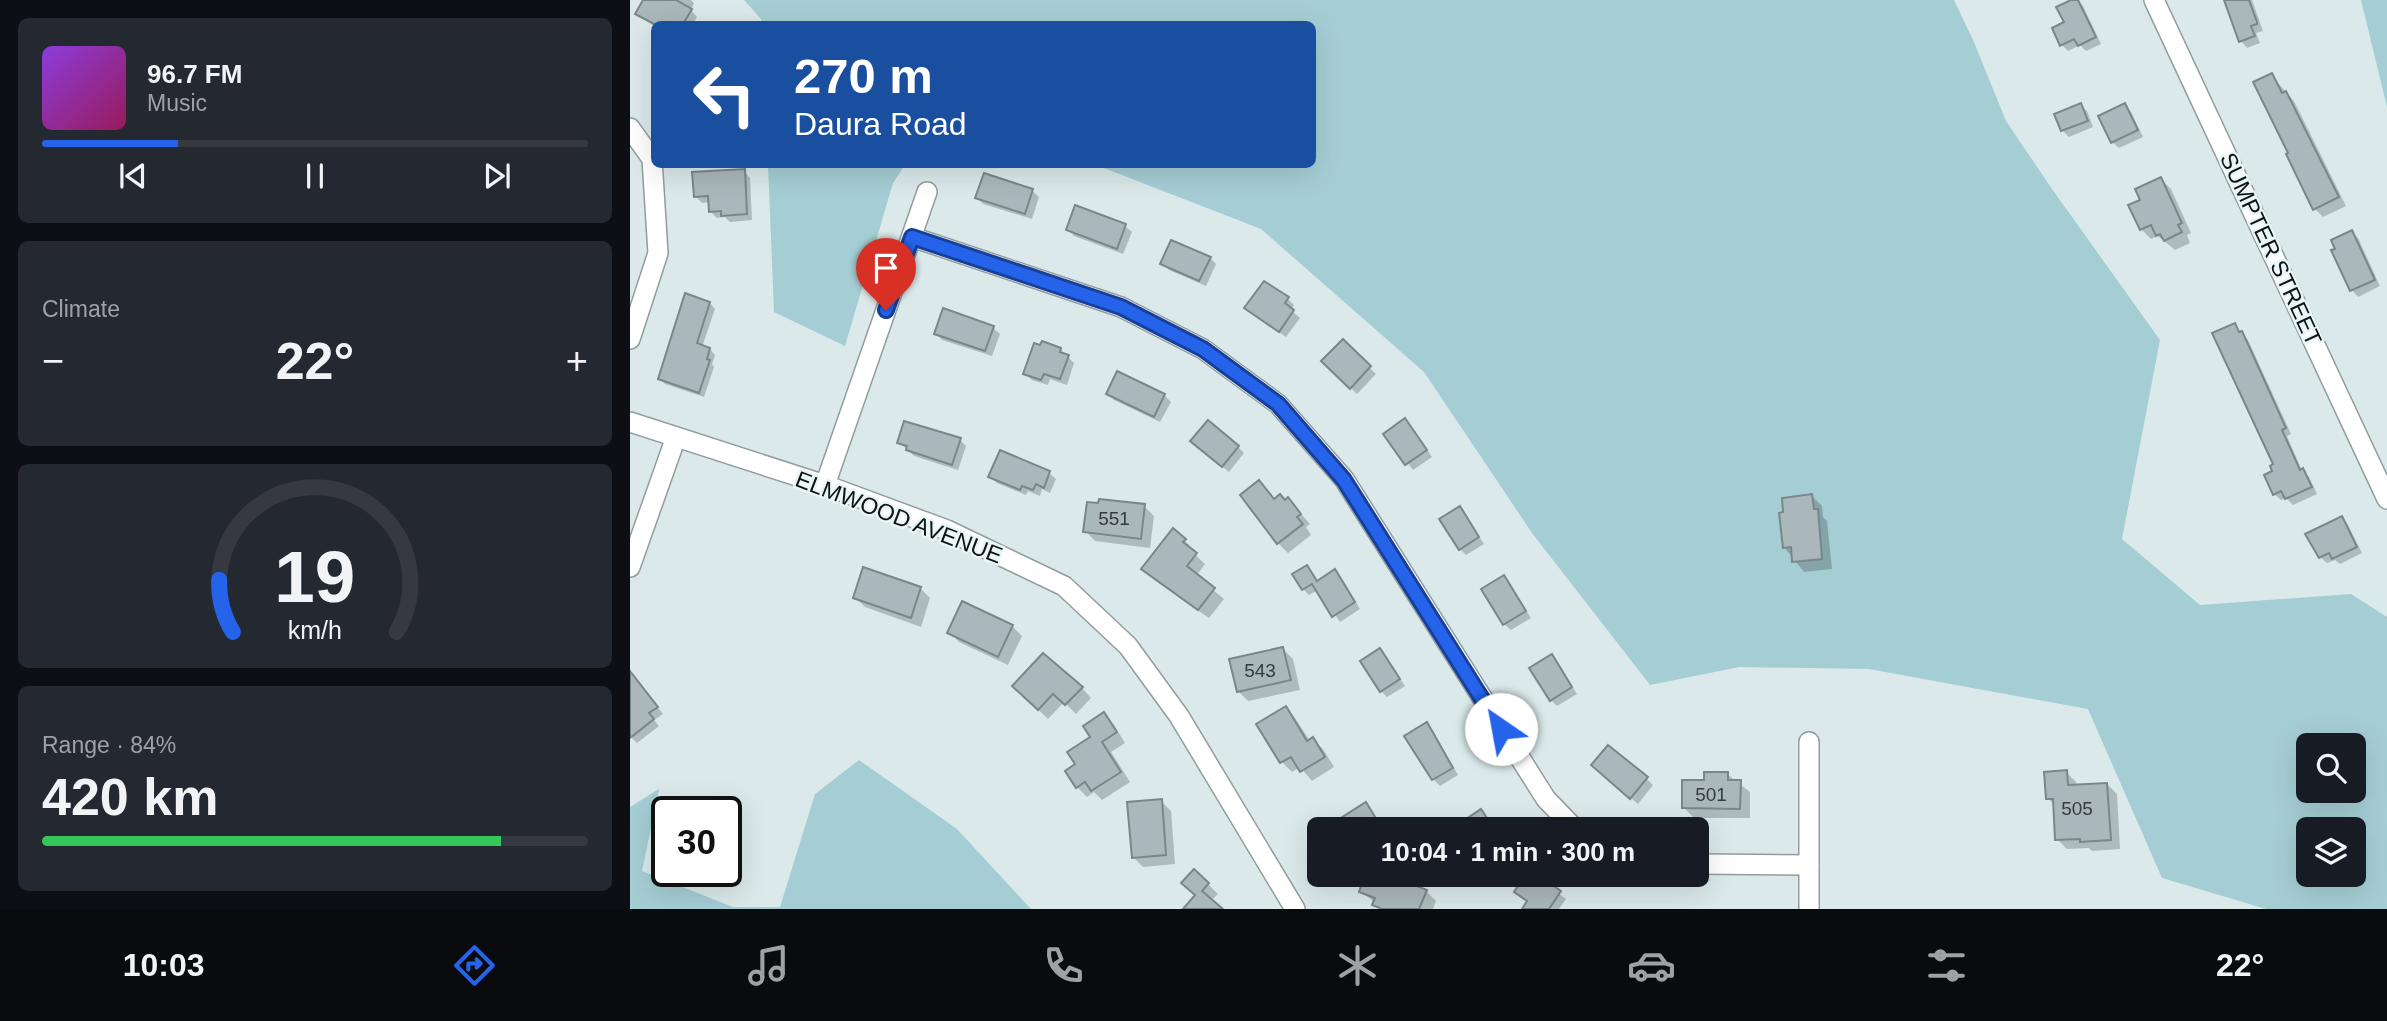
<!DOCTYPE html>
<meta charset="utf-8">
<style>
:root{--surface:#171b24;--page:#242831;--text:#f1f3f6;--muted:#9ea1a6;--line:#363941;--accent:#2563eb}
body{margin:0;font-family:Arial,sans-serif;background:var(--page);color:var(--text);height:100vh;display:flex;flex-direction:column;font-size:26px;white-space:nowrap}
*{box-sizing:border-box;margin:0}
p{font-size:23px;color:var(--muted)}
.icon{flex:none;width:38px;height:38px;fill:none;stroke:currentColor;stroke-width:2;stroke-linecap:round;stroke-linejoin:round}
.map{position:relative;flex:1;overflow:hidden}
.sheet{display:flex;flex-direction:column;gap:18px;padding:18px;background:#0d0f14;width:630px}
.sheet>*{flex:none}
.top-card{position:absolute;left:21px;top:21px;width:665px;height:147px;border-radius:10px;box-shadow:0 7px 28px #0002;background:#1a4fa0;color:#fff;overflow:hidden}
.fabs{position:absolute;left:1666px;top:733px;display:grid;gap:14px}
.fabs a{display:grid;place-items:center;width:70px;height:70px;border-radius:10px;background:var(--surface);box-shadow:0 7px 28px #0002;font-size:35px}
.speed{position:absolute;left:21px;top:796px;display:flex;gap:14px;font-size:35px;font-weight:700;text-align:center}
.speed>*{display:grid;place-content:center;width:91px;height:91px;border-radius:50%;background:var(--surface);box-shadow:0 7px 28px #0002;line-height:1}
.speed .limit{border:4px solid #111;border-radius:10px;background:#fff;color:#111}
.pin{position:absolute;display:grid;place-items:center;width:60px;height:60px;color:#fff;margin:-72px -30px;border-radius:50% 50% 50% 0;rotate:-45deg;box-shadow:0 0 7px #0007}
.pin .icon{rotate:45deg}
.me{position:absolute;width:77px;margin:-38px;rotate:327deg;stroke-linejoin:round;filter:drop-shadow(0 0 5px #0008)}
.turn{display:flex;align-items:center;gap:24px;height:147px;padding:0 28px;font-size:32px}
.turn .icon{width:91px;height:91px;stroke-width:2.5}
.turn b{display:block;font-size:49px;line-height:60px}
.big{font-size:52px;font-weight:700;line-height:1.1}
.sheet .widget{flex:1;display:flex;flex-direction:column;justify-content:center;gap:10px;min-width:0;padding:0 24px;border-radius:10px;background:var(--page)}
.sheet .dial{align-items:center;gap:0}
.dial svg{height:182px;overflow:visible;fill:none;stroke:var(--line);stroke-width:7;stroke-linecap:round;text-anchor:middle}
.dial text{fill:var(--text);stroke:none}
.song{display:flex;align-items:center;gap:21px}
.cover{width:84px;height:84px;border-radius:10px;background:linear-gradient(135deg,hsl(270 70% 55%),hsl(330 70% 35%))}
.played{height:7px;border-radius:4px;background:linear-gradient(90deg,var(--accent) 25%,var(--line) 25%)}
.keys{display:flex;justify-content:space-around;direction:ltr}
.heat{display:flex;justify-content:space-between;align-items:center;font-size:38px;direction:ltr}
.charge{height:10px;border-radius:5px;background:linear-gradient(90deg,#34c759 84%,var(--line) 0)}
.trip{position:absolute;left:677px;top:817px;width:402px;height:70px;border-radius:10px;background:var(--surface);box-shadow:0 7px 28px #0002;font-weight:700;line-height:70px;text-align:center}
.tab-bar{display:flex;height:112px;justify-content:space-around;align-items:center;background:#090b0e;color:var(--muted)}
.tab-bar .icon{width:49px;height:49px}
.tab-bar .selected{color:var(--accent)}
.tab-bar b{font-size:32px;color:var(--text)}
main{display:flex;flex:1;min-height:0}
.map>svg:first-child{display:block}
</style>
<main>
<section class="sheet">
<div class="widget">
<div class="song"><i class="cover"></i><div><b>96.7 FM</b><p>Music</p></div></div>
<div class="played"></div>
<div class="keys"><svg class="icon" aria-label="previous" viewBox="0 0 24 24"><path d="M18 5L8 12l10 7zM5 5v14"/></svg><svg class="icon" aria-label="pause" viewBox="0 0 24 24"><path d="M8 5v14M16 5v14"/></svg><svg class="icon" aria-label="next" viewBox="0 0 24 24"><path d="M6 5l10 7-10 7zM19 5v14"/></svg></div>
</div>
<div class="widget"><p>Climate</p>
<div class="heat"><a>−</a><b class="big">22°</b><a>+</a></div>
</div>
<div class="widget dial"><svg viewBox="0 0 100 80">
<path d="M14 69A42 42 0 1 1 86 69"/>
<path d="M14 69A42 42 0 0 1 8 46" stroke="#2563eb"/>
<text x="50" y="56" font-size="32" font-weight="700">19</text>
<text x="50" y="72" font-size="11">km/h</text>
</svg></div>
<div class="widget"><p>Range · 84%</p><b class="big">420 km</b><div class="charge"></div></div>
</section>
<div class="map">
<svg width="1757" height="909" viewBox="0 0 1757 909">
<rect width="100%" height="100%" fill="#dbe9eb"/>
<g fill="#a5ced4" fill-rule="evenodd">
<path d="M114,0h1210l20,42 32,79 46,68 108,151 -38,199 78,66 151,-11 36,23v292h-121l-104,-31 -74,-169 -219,-40 -130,-2 -89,18 -118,-152 -108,-161 -163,-143 -165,-64 216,-1v-140h-550l-1,-5zM1678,746h46v45h-46zM1678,830h46v45h-46z"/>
<path d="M1731,0h26v107z"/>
<path d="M138,165h137l-12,18 -48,163 -71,-34z"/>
<path d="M229,760l98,69 74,80h-401v-102l29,-18 -17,82 91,36h47l35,-113z"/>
</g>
<g fill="#0003">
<path d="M16,0h45l3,3 -3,7 6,7 -4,7 -39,2 -16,-12z"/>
<path d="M1445,0l8,6 18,38 -15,7 -6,-6 -12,6 -6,-6z"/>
<path d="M1595,0h27l11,31 -7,2 4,10 -13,5 -6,-7z"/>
<path d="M1641,75l23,26 52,105 -23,11 -9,-9z"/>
<path d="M1450,105l7,6 6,16 -24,10 -6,-6 -7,-17z"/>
<path d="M1495,105l6,7 12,25 -24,11 -7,-6z"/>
<path d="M114,171l6,7 2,42 -22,2 -5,-5 -8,1 -6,-6 -1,-10 -8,1 -7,-7z"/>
<path d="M1531,179l10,10 20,44 -4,2 3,8 -15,7 -17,-14 -7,3 -10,-10 -11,-23 12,-5z"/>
<path d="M402,191l7,6 -7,22 -49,-15 -6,-6z"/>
<path d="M495,226l7,6 -9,22 -49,-18 -6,-7z"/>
<path d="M1721,232l7,6 22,48 -22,11 -6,-7 -19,-39z"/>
<path d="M580,258l6,6 -10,22 -37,-16 -7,-6z"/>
<path d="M635,283l23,16 6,6 -3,5 9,8 -14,19 -33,-23z"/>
<path d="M80,303l5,6 -13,38 8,2 5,6 -3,9 2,3 -10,30 -39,-13 -5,-5z"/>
<path d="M1604,325l14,15 43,94 -4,2 15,35 7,6 8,17 -24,11 -7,-7 -5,2 -7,-6 2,-29z"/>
<path d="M363,328l7,6 -8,22 -50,-16 -6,-7z"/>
<path d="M713,341l33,33 -19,20 -33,-33z"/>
<path d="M430,349l14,14 -7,22 -17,-6 -2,6 -16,-5 -7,-6z"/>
<path d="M478,393l56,2 7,7 -11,20 -46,-22z"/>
<path d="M781,427l21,30 -19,13 -27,-36z"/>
<path d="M330,440l6,6 -8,24 -44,-14 -15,-14z"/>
<path d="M569,447h39l6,6 -15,19z"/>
<path d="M371,452l48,21 7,6 -6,14 -8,-4 -2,7 -12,-5 -2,4 -29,-12 -7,-7z"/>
<path d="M1182,496l10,10 1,11 4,4 5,48 -28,3 -20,-25z"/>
<path d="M658,499l22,25 -4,3 5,8 -23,18 -10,-10 -3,-43 10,2z"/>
<path d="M514,506l10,10 -4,32 -55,-7 -10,-10z"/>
<path d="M830,508l24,36 -18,11 -6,-6z"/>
<path d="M1712,518l6,7 14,28 -22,11 -5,-4 -8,3 -7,-6z"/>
<path d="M554,540l10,10 -2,2 13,12 -9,12 28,23 -15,19 -56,-39 -9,-10z"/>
<path d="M677,567l11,15 17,-11 6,7 19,31 -20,13 -22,-32 -9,5 -6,-6z"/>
<path d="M873,577l7,7 21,34 -20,12 -7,-6z"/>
<path d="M290,588l10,10 -9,29 -56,-20 -10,-10z"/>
<path d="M382,626l10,10 -14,29 -49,-23 -9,-10z"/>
<path d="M653,649l10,10 7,31 -52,11 -10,-10z"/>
<path d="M750,650l25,36 -18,11 -6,-6z"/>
<path d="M922,656l25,38 -20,12 -6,-6z"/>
<path d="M0,672l33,42 -9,6 5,6 -22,17 -7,-7z"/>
<path d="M384,686l68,2 9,10 -15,16 -12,-12 -16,17z"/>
<path d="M656,708l9,10 15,23 3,-2 10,10 11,18 -22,14 -12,-14 -8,5 -10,-10 -23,-38z"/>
<path d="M474,715l10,10 11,18 -14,9 19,30 -28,18 -8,-8 -7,5 -10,-10v-22z"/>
<path d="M797,724l6,7 25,44 -18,11 -7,-7 -26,-43z"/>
<path d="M970,771l47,8 6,6 -15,19z"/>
<path d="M1436,772l10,10v4l31,-2 10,10 3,55 -28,2 -3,-3 -22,1 -10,-10 -2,-33 -7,-8z"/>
<path d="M1097,774l23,18v26h-56l-10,-10 22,-26z"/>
<path d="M531,801l10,10 4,53 -32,3 -10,-10z"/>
<path d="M737,875h17l42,16 10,10 -3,8h-54l-4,-6 -14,-12z"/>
<path d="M897,875h7l32,24 -7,10h-35l5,-7 -13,-10z"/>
<path d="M578,884l10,10 -7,7 9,8h-39z"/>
</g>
<g fill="#abb8bb" stroke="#7a8789" stroke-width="2">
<path d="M13,0h33l16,9 -9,15h-29l-19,-10z"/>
<path d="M1441,0h7l18,37 -18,9 -4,-7 -14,7 -8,-18 12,-6 -8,-15z"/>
<path d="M1594,0h25l8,22v2l-6,2 4,10 -16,6z"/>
<path d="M1642,73l10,20 4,-2 53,106 -26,13 -27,-56 2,-1 -35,-71z"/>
<path d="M1451,103l7,18 -27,10 -7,-17z"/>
<path d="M1495,103l13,27 -27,13 -13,-27z"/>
<path d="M115,169l2,45 -26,2v-5l-12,1 -1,-16 -14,1 -2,-25z"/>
<path d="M354,173l49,16 -8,25 -50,-16z"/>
<path d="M1531,177l21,46 -4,2 4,7 -18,9 -4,-7 -4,2 -5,-11 -11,5 -12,-25 12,-5 -5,-11z"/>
<path d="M445,205l51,19 -9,25 -51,-19z"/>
<path d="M1722,230l23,50 -25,11 -19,-41 4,-1 -4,-9z"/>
<path d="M541,240l40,17 -12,24 -39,-17z"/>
<path d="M634,281l25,16 -4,6 9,7 -15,22 -35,-24z"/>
<path d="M55,293l25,9 -13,41 13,5 -3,11 3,1 -11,33 -41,-14z"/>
<path d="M313,308l51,18 -9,25 -51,-17z"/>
<path d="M1605,323l4,9 3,-1 44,97 -4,2 18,40 3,-2 9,19 -27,12 -4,-8 -8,4 -9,-20 8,-4 -2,-5 3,-2 -61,-131z"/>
<path d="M713,339l28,27 -21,23 -29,-28z"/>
<path d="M412,341l19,7 -1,4 9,3 -9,24 -16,-5 -3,6 -18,-6 11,-31 6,2z"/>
<path d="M487,371l48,23 -11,23 -48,-23z"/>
<path d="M775,418l22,32 -22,15 -22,-31z"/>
<path d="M578,420l31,26 -17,21 -32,-26z"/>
<path d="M274,421l57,17 -9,27 -46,-15 1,-4 -10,-3z"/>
<path d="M370,450l50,21 -6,17 -8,-4 -3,6 -11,-4 -2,4 -32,-13z"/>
<path d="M629,480l15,19 6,-5 5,6 3,-3 13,17 -4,3 6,7 -26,20 -37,-49z"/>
<path d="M1182,494l2,15h4l4,50 -30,3 -1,-15 -8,1 -4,-35 4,-1 -1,-14z"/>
<path d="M469,499l46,5 -4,35 -58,-7 4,-30 11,1z"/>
<path d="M830,506l19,31 -20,13 -20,-31z"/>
<path d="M1712,516l15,31 -25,12 -3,-6 -10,5 -14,-24z"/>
<path d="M543,528l13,11 -3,3 14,11 -10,13 28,22 -17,22 -57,-41z"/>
<path d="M677,565l10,16 18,-12 20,33 -23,15 -20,-33 -10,6 -10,-16z"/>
<path d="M233,567l58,20 -10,31 -58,-20z"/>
<path d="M874,575l22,36 -23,14 -22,-36z"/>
<path d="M332,601l51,24 -15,32 -51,-24z"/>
<path d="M653,647l8,33 -54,12 -8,-33z"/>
<path d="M750,648l20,31 -20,13 -20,-31z"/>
<path d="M413,653l40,34 -18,18 -12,-11 -15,16 -26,-24z"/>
<path d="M922,654l20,33 -22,14 -21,-33z"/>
<path d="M0,671l28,36 -9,6 5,6 -24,19z"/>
<path d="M656,706l21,35 6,-4 12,20 -25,15 -9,-15 -11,6 -24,-39z"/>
<path d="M474,712l13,20 -15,10 19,30 -30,19 -6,-9 -9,6 -11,-17 10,-7 -8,-12 23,-15 -7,-11z"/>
<path d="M797,722l26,46 -21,12 -28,-44z"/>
<path d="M978,745l40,32 -18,22 -39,-34z"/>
<path d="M1437,770l1,15 39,-2 4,57 -31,2v-3l-25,1 -2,-41h-7l-2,-27z"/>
<path d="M1074,772h24v8h13l-1,29 -58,-1v-28h22z"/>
<path d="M532,799l4,56 -34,3 -5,-56z"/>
<path d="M736,802l17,28h-61z"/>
<path d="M851,809l14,21h-45z"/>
<path d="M564,869l15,14 -7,8 21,18h-40l12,-14 -14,-12z"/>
<path d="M735,875h24l38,15 -8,19h-37l-10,-4 3,-7 -16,-6z"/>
<path d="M895,875h13l23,16 -12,18h-27l5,-8 -13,-9z"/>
</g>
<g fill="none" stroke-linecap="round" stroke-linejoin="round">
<defs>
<g id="minor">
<path d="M1524,0l233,499"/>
<path d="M0,128l22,31 6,94 -28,86"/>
<path d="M282,237l209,70 82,42 75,55 66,75 202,320 30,31"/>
<path d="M0,422l195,63 122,45 117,56 64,60 51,70 116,193"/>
<path d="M195,485l102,-293"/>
<path d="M0,567l46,-130"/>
<path d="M1179,742v167"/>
<path d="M1068,864l111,1"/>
</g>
</defs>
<use href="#minor" stroke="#919d9f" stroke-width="22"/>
<use href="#minor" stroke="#fff" stroke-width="19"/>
</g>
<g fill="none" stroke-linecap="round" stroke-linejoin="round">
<defs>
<path id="route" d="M256,310l26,-73 209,70 82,42 75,55 66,76 157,249"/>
</defs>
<use href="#route" stroke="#184099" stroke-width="18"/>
<use href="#route" stroke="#2563eb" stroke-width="12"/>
</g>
<g text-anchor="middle" stroke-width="5" stroke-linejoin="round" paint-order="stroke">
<g font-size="19" fill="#363c3e">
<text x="484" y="525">551</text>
<text x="630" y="677">543</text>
<text x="1081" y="801">501</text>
<text x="1447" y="815">505</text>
</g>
<g font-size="23" fill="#0f1314" stroke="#e8f6f8">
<text transform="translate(1641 249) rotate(65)" y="8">SUMPTER STREET</text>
<text transform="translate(269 517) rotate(21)" y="8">ELMWOOD AVENUE</text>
</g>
</g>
</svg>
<div class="fabs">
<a><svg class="icon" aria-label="search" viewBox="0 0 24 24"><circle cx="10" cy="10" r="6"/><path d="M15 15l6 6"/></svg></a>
<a><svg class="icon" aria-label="layers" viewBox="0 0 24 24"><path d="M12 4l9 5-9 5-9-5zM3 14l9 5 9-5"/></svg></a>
</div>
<div class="speed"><div class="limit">30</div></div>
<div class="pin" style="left:256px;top:310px;background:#d93025"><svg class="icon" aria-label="arrive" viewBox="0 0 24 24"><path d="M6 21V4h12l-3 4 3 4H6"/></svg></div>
<svg class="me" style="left:871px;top:729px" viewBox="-20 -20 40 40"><circle r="19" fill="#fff"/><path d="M0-13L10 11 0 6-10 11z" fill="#2563eb"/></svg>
<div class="trip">10:04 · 1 min · 300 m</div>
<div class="top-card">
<div class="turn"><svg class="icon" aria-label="left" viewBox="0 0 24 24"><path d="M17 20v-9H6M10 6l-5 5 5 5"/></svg><div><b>270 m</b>Daura Road</div></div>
</div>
</div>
</main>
<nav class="tab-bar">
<b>10:03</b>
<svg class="icon selected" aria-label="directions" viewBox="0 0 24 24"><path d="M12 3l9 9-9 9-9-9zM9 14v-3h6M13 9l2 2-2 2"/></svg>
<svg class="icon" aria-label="music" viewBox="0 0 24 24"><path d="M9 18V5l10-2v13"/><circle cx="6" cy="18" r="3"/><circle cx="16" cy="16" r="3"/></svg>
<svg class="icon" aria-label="phone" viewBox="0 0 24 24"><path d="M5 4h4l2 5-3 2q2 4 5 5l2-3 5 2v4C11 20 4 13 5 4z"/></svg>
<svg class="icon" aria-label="climate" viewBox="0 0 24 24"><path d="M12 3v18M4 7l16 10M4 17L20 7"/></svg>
<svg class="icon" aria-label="car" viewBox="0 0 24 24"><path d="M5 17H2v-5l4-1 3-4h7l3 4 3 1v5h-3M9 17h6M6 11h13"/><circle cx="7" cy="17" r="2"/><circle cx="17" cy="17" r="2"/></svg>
<svg class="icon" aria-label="filters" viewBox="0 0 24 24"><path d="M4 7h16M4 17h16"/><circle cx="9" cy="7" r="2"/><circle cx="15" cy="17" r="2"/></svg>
<b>22°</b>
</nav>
